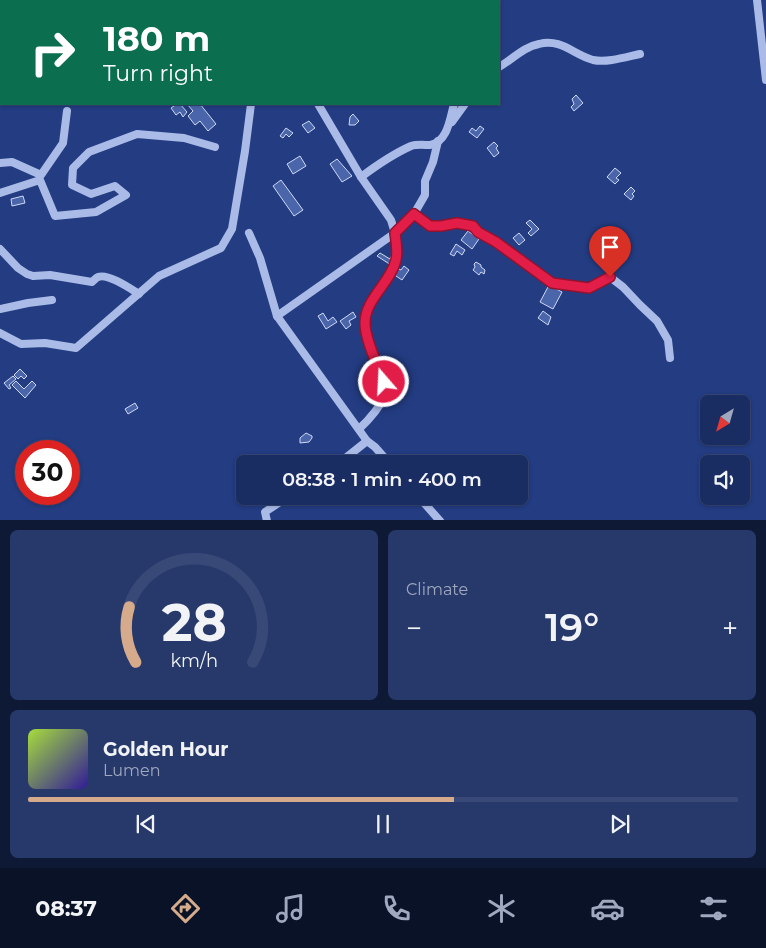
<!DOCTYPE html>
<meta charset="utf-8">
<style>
:root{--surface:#1a2d62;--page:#27396b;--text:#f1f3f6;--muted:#9fa8be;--line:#384977;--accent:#d6ab8b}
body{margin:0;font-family:Montserrat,sans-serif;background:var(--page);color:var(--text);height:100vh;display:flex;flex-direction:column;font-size:19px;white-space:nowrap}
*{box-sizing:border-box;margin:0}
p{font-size:16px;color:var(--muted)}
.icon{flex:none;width:28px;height:28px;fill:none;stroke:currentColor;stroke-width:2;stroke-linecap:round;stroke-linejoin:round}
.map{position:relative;height:520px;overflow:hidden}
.panel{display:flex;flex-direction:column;gap:10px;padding:10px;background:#0e1936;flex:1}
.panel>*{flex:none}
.hud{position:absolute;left:0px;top:0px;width:500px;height:105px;box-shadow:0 1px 4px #0004,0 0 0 1px var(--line);background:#0b6e4f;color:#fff;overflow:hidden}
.needle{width:32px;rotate:217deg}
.controls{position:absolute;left:700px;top:395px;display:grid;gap:10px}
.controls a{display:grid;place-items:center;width:50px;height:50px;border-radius:8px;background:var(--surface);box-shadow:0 1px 4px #0004,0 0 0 1px var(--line);font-size:25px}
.speed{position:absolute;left:15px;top:440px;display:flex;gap:10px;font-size:25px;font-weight:700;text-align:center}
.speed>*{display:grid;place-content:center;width:65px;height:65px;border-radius:50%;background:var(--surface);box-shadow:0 1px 4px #0004,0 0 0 1px var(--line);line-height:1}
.speed .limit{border:8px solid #d22;background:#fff;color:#111}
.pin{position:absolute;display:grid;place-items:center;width:42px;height:42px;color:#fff;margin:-51px -21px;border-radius:50% 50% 50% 0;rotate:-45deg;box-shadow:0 0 5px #0007}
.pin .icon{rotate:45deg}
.me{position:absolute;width:55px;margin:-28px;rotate:341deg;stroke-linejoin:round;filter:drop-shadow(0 0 4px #0008)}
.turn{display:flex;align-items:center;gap:18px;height:105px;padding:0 20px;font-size:22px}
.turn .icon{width:65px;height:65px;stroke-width:2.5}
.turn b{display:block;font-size:35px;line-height:42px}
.big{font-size:38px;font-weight:600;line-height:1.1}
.panel .tile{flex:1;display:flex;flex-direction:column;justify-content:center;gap:8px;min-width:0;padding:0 18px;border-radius:8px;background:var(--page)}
.panel .dial{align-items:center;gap:0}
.dial svg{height:130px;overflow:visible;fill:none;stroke:var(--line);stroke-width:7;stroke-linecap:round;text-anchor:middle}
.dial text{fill:var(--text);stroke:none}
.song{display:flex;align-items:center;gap:15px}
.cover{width:60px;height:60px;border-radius:8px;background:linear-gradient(135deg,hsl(80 70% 55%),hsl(250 70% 35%))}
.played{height:5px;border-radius:2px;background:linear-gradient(90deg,var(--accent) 60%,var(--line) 60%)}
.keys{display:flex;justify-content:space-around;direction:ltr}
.heat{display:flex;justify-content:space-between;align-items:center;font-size:28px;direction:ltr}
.panel .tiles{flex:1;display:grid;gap:10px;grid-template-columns:1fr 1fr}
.tile:last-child{grid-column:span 2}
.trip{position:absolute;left:236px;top:455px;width:292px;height:50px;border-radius:8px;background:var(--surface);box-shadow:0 1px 4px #0004,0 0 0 1px var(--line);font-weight:600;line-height:50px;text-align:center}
.tabs{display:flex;height:80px;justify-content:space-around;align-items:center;background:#0a1227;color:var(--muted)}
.tabs .icon{width:35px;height:35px}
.tabs .active{color:var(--accent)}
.tabs b{font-size:22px;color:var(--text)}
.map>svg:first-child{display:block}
</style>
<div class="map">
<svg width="766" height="521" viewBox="0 0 766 521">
<rect width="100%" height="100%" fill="#233c82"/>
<g fill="#4b65ab" stroke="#ced9f6">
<path d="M576,95l7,8 -9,8 -3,-4 3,-3 -2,-5z"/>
<path d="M177,104h3l7,8 -4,5 -3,-5 -4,3 -5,-7z"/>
<path d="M187,104h13l16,20 -8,7 -8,-10 -5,4 -7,-9 5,-5z"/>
<path d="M353,114l6,7 -4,4h-6l1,-8z"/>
<path d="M309,121l6,7 -7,5 -6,-8z"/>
<path d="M480,126l4,3 -7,9 -8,-6 3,-4 4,3z"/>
<path d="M286,128l7,5 -4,4 -3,-3 -3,4 -3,-2z"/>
<path d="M494,142l4,4 -2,2 3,5 -5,4 -7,-9z"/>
<path d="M300,156l6,10 -13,8 -6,-10z"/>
<path d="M337,159l15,17 -10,6 -12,-18z"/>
<path d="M615,168l6,5 -5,5 3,2 -4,4 -8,-7z"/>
<path d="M281,180l22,30 -9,6 -21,-30z"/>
<path d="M631,187l4,4 -3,3 2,2 -3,4 -7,-6z"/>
<path d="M23,196l2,7 -13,3 -1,-7z"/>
<path d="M530,220l9,9 -8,7 -3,-3 4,-4 -6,-6z"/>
<path d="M468,231l11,8 -7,10 -11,-9z"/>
<path d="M519,233l6,7 -6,5 -6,-7z"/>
<path d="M456,244l9,6 -3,5 -5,-4 -3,5 -4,-2z"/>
<path d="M380,253l10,6 2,-4 4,2 -5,8 -14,-9z"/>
<path d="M476,262l5,3v2l4,3 -1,4 -3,-2 -2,3 -6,-5 2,-3 -1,-3z"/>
<path d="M404,266l5,4 -7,10 -9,-6 4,-6 4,2z"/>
<path d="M549,285l13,7 -9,17 -13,-7z"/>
<path d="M543,311l8,6 -3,8 -10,-7z"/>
<path d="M353,312l3,5 -7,4 2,4 -5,4 -6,-8z"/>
<path d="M323,313l5,8 5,-4 4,5 -11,7 -8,-13z"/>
<path d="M391,367l3,9 -5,4 -4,-4 3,-3 -2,-4z"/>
<path d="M20,369l7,7 -3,3 -3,-3 -3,3 -4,-4z"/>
<path d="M13,376l3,3 -7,6 2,3 -2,1 -5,-6z"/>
<path d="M16,381l8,8 8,-8 4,4 -11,13 -13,-13z"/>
<path d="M135,403l3,5 -10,6 -3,-5z"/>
<path d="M306,433l6,3v2l-3,4 -9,1v-5z"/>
</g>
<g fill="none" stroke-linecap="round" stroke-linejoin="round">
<g stroke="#aabbe8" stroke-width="8">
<path d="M113,0l1,1"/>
<path d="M757,0l9,80"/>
<path d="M146,1l4,-1"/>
<path d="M490,1l1,-1"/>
<path d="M0,64h1"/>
<path d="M499,67c14,-8 24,-20 40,-23 22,-6 35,11 54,16 14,3 33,-3 47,-6"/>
<path d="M318,104l43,73 30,43 4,13 2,21 -1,8 -12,22 -15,23 -4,17 4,15 18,53c-7,15 -16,26 -28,37"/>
<path d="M452,122l13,-18"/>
<path d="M0,163l12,-1 29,13 22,-32 4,-32"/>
<path d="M361,177c16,-12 32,-23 50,-31 6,-2 13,-1 19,-1 18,-3 20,-27 24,-41"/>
<path d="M0,193l40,-13 15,36 41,-4 30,-17 -11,-9 -24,8 -19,-9 1,-17 16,-16 48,-18 47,4 31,9"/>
<path d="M414,214l16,12 11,1 16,-4 16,3 5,7 18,9 56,41 37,5 21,-11 13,10 17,18 17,16 11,19 2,18"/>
<path d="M249,233l11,25 17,58"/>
<path d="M0,249l18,19 9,6 6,2 17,-1 42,7c2,-2 4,-4 6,-5 10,-4 33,12 41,17"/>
<path d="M0,309l28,-6 24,-3"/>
<path d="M0,333l21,11 24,-1 31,5 83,-72 62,-28 11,-19 13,-78 6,-47"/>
<path d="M367,441l-90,-125 118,-83 19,-19 11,-19v-14l8,-19 5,-21"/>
<path d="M338,464l29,-23 8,6 15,17"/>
<path d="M418,496l22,25"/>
<path d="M267,521l-2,-9 24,-16"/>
</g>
</g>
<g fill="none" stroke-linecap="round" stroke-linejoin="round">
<defs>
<path id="route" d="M384,382c-6,-16 -19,-42 -19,-59 0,-24 26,-41 31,-63 2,-9 0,-19 -1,-27l19,-19 16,12h11l16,-3 16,3 5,6 18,10 56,41 37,5 21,-11"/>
</defs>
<use href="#route" stroke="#92132f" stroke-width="12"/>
<use href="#route" stroke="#e11d48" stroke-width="9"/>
</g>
</svg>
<div class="controls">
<a><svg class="needle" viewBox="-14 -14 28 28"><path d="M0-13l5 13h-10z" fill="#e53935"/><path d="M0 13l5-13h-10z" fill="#9fa8be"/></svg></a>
<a><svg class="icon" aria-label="sound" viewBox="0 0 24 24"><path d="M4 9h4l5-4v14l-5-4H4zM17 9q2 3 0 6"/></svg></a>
</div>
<div class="speed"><div class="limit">30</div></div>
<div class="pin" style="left:610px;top:277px;background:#d93025"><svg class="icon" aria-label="arrive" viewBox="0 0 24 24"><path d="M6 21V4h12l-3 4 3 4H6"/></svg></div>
<svg class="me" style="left:384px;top:382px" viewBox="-20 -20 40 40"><circle r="17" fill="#e11d48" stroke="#fff" stroke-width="3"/><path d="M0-11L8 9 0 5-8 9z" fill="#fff"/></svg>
<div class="trip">08:38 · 1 min · 400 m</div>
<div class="hud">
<div class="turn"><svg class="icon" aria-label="right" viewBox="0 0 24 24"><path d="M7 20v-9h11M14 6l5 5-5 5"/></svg><div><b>180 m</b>Turn right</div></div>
</div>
</div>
<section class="panel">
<div class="tiles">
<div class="tile dial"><svg viewBox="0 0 100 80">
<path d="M14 69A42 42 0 1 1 86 69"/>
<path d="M14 69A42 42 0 0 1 10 35" stroke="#d6ab8b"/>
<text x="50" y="56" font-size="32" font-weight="700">28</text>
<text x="50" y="72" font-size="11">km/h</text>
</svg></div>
<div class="tile"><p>Climate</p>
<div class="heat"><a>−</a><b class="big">19°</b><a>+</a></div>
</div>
<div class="tile">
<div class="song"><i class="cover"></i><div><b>Golden Hour</b><p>Lumen</p></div></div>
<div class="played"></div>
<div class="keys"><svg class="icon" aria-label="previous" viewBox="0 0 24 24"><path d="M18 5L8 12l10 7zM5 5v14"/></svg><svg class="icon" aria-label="pause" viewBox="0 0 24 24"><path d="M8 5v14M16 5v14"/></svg><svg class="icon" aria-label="next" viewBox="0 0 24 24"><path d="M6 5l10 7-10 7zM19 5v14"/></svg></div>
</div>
</div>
</section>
<nav class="tabs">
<b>08:37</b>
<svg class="icon active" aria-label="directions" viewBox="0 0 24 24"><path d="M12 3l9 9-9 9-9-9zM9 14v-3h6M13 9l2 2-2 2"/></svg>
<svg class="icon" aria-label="music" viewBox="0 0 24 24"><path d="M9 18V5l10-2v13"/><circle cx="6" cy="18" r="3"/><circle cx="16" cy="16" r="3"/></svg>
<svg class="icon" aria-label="phone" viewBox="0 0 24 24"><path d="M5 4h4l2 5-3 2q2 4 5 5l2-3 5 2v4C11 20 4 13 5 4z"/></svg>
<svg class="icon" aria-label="climate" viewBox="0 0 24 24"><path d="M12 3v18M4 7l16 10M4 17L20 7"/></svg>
<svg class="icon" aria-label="car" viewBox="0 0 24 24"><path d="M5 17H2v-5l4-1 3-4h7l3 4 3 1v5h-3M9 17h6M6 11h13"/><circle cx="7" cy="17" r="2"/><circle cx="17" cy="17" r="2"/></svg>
<svg class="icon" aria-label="filters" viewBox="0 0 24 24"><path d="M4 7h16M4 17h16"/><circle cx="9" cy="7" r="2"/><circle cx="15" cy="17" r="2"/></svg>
</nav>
